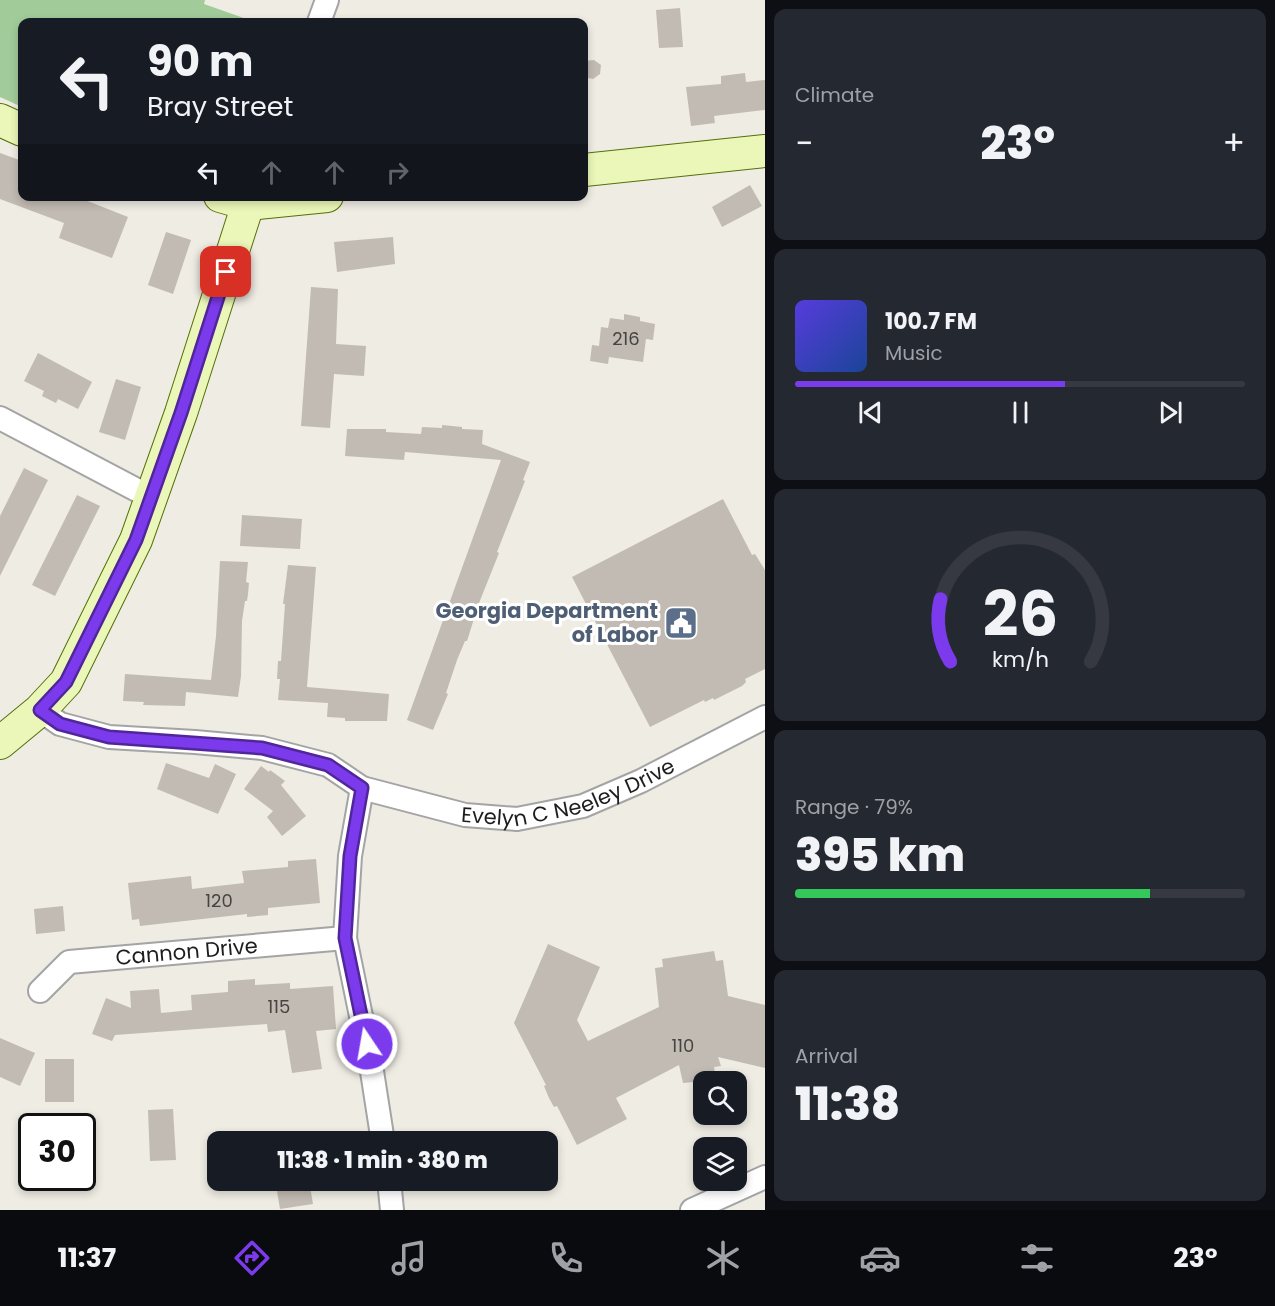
<!DOCTYPE html>
<meta charset="utf-8">
<style>
:root{--surface:#171b24;--page:#242831;--text:#f1f3f6;--muted:#9ea1a6;--line:#363941;--accent:#7c3aed}
body{margin:0;font-family:Poppins,sans-serif;background:var(--page);color:var(--text);height:100vh;display:flex;flex-direction:column;font-size:22px;white-space:nowrap}
*{box-sizing:border-box;margin:0}
p{font-size:20px;color:var(--muted)}
.icon{flex:none;width:33px;height:33px;fill:none;stroke:currentColor;stroke-width:2;stroke-linecap:round;stroke-linejoin:round}
.map{position:relative;flex:1;overflow:hidden}
.side{display:flex;flex-direction:column;gap:9px;padding:9px;background:#0d0f14;width:510px}
.side>*{flex:none}
.hud{position:absolute;left:18px;top:18px;width:570px;height:183px;border-radius:12px;box-shadow:0 3px 9px #0003;background:#171b24;color:var(--text);overflow:hidden}
.controls{position:absolute;left:693px;top:1071px;display:grid;gap:12px}
.controls a{display:grid;place-items:center;width:54px;height:54px;border-radius:12px;background:var(--surface);box-shadow:0 3px 9px #0003;font-size:30px}
.speed{position:absolute;left:18px;top:1113px;display:flex;gap:12px;font-size:30px;font-weight:700;text-align:center}
.speed>*{display:grid;place-content:center;width:78px;height:78px;border-radius:50%;background:var(--surface);box-shadow:0 3px 9px #0003;line-height:1}
.speed .limit{border:3px solid #111;border-radius:9px;background:#fff;color:#111}
.pin{position:absolute;display:grid;place-items:center;width:51px;height:51px;color:#fff;margin:-26px;border-radius:12px;box-shadow:0 3px 9px #0006}
.me{position:absolute;width:66px;margin:-33px;rotate:348deg;stroke-linejoin:round;filter:drop-shadow(0 0 4px #0008)}
.turn{display:flex;align-items:center;gap:21px;height:126px;padding:0 30px;font-size:27px}
.turn .icon{width:78px;height:78px;stroke-width:2.5}
.turn b{display:block;font-size:42px;line-height:51px}
.lanes{display:flex;align-items:center;height:57px;padding:0 30px;background:#0003;justify-content:center;gap:30px;direction:ltr}
.lanes .off{opacity:.35}
.big{font-size:45px;font-weight:800;line-height:1.1}
.side .card{flex:1;display:flex;flex-direction:column;justify-content:center;gap:9px;min-width:0;padding:0 21px;border-radius:12px;background:var(--page)}
.side .dial{align-items:center;gap:0}
.dial svg{height:156px;overflow:visible;fill:none;stroke:var(--line);stroke-width:7;stroke-linecap:round;text-anchor:middle}
.dial text{fill:var(--text);stroke:none}
.song{display:flex;align-items:center;gap:18px}
.cover{width:72px;height:72px;border-radius:9px;background:linear-gradient(135deg,hsl(250 70% 55%),hsl(220 70% 35%))}
.played{height:6px;border-radius:3px;background:linear-gradient(90deg,var(--accent) 60%,var(--line) 60%)}
.keys{display:flex;justify-content:space-around;direction:ltr}
.heat{display:flex;justify-content:space-between;align-items:center;font-size:33px;direction:ltr}
.charge{height:9px;border-radius:4px;background:linear-gradient(90deg,#34c759 79%,var(--line) 0)}
.trip{position:absolute;left:207px;top:1131px;width:351px;height:60px;border-radius:12px;background:var(--surface);box-shadow:0 3px 9px #0003;font-weight:800;line-height:60px;text-align:center}
.dock{display:flex;height:96px;justify-content:space-around;align-items:center;background:#090b0e;color:var(--muted)}
.dock .icon{width:42px;height:42px}
.dock .active{color:var(--accent)}
.dock b{font-size:27px;color:var(--text)}
main{display:flex;flex:1;min-height:0}
.map>svg:first-child{display:block}
</style>
<main>
<div class="map">
<svg width="765" height="1210" viewBox="0 0 765 1210">
<rect width="100%" height="100%" fill="#eeece3"/>
<path fill="#a1cc9a" d="M0,0h205l-1,4 51,18h-233v85l-22,-10z"/>
<g fill="#c2bbb3">
<path d="M680,8l3,39 -24,1 -3,-38z"/>
<path d="M594,60l7,5 -1,9 -7,5 -9,-2v-16z"/>
<path d="M745,73l1,9 19,-2v30l-51,6 1,7 -24,3 -5,-39 35,-3v-8z"/>
<path d="M0,153l22,8v35h53l53,21 -16,41 -53,-20 5,-15 -64,-24z"/>
<path d="M750,185l12,21 -40,21 -10,-20z"/>
<path d="M166,232l25,8 -18,54 -25,-9z"/>
<path d="M393,237l2,27 -58,8 -3,-30z"/>
<path d="M311,287l27,2 -2,55 30,2 -2,30 -30,-2 -4,54 -29,-2z"/>
<path d="M624,314l16,3v4l15,3 -2,16 -7,-1 -3,23 -34,-5 -1,7 -18,-3 2,-16 7,1 2,-19 7,1 2,-10 14,2z"/>
<path d="M38,353l54,29 -14,27 -20,-10 -2,4 -14,-7 2,-5 -20,-10z"/>
<path d="M116,379l25,8 -16,53 -26,-8z"/>
<path d="M442,425l20,2v2l21,1 -1,14 48,18 -7,18 2,1 -28,71 2,1 -20,50 -12,38h-2l-8,19 -11,33 2,1 -15,36 -26,-10 94,-260 -96,-8 -1,8 -59,-4 2,-27h39v3l35,2 1,-7 20,1z"/>
<path d="M24,468l24,12 -48,96v-60z"/>
<path d="M77,495l23,11 -45,90 -23,-11z"/>
<path d="M723,499l29,56 3,-1 10,16v99l-20,10 1,3 -4,4 -28,14 -1,-2 -8,4 -1,-2 -54,27 -78,-150z"/>
<path d="M242,515l60,4 -2,30 -60,-3z"/>
<path d="M220,561l28,1 -2,20 3,1 -1,11 -1,7h-2l-3,20 -1,55 -3,21 -52,-5 -1,14 -42,-1 1,-3 -21,-1 2,-27 86,6 5,-44z"/>
<path d="M288,565l28,2 -9,120 82,7 -2,27h-42v-3l-18,-1 1,-14 -50,-3 2,-21h-3l1,-18h3l4,-57h-2z"/>
<path d="M166,763l43,15 6,-14 21,10 -18,40 -61,-25z"/>
<path d="M261,766l8,6 1,-2 15,11 -4,4 25,31 -24,20 -15,-19 6,-6 -29,-22z"/>
<path d="M316,859l4,44 -52,5v7l-21,2v-3l-107,12 -1,-7 -7,1 -4,-37 63,-7 1,13 52,-6 -2,-12 46,-4v-6z"/>
<path d="M63,906l2,25 -29,3 -2,-25z"/>
<path d="M548,944l52,23 -23,53 11,21 71,-34 -4,-39 8,-1 -1,-8 52,-8 2,10 7,-1 5,36 37,9v63l-47,-11 3,9 -7,1 2,13 -33,3 -4,-18 -63,33 11,21 -50,26 -20,-39 -3,1 -5,-9 -5,-12 2,-1 -32,-62z"/>
<path d="M255,979v6l35,-2v6l43,-3 3,43 -20,2 6,38 -30,4 -7,-43 -17,2 -1,-8 -152,11 -3,6 -20,-7 14,-36 25,10 -1,-17 29,-2 2,24 31,-3 -1,-15 37,-3v-11z"/>
<path d="M0,1038l35,15 -15,33 -20,-9z"/>
<rect x="45" y="1059" width="29" height="43"/>
<path d="M173,1109l3,51 -26,1 -2,-51z"/>
<path d="M309,1180l4,24 -33,5 -4,-24z"/>
</g>
<g fill="none" stroke-linecap="round" stroke-linejoin="round">
<defs>
<g id="street">
<path d="M319,22l8,-22"/>
<path d="M0,418l152,80"/>
<path d="M40,710l20,14 49,13 86,5 67,6 66,17 34,23 -12,68 -5,82 26,127 12,77"/>
<path id="s1" d="M362,788l103,27 52,4 66,-13 58,-25 124,-64"/>
<path id="s2" d="M40,991l29,-29 276,-24"/>
<path d="M389,1180l3,30"/>
<path d="M692,1210l73,-33"/>
</g>
<g id="secondary">
<path d="M0,120l22,10"/>
<path d="M584,170l181,-19"/>
<path d="M220,196l28,8 79,-8"/>
<path d="M0,743l40,-33 26,-28 70,-142 45,-127 67,-209"/>
</g>
</defs>
<use href="#street" stroke="#a4a4a4" stroke-width="26"/>
<use href="#secondary" stroke="#556f09" stroke-width="34"/>
<use href="#street" stroke="#fff" stroke-width="22"/>
<use href="#secondary" stroke="#ebf7b9" stroke-width="32"/>
</g>
<g fill="none" stroke-linecap="round" stroke-linejoin="round">
<defs>
<path id="route" d="M226,272l-45,141 -45,127 -70,142 -26,28 20,14 49,13 153,11 66,17 34,23 -12,68 -5,82 22,106"/>
</defs>
<use href="#route" stroke="#51269a" stroke-width="15"/>
<use href="#route" stroke="#7c3aed" stroke-width="10"/>
</g>
<defs>
<symbol id="civic-square" viewBox="-11 -11 22 22"><rect x="-9" y="-9" width="18" height="18" rx="4" fill="#5c6f8a" stroke="#fff"/><path d="M-.6-6.5H3V-4.5H.6V-3L4-1V1h2V6H-6V1h2V-1L-.6-3ZM-1.2 2.5V6h2.4V2.5Z" fill="#fff"/></symbol>
</defs>
<g fill-rule="evenodd">
<use href="#civic-square" x="662" y="604" width="38" height="38"/>
</g>
<g text-anchor="middle" stroke-width="6" stroke-linejoin="round" paint-order="stroke">
<g font-size="18" fill="#464442">
<text x="626" y="345">216</text>
<text x="219" y="907">120</text>
<text x="279" y="1013">115</text>
<text x="683" y="1052">110</text>
</g>
<g font-size="21" font-weight="bold" fill="#4e5e75" stroke="#fff" text-anchor="end">
<text x="658" y="618">Georgia Department<tspan x="658" dy="24">of Labor</tspan></text>
</g>
<g font-size="21" fill="#1d1d1d" stroke="#fff">
<text dy="7" stroke="none"><textPath href="#s1" startOffset="214">Evelyn C Neeley Drive</textPath></text>
<text dy="7" stroke="none"><textPath href="#s2" startOffset="159">Cannon Drive</textPath></text>
</g>
</g>
</svg>
<div class="controls">
<a><svg class="icon" aria-label="search" viewBox="0 0 24 24"><circle cx="10" cy="10" r="6"/><path d="M15 15l6 6"/></svg></a>
<a><svg class="icon" aria-label="layers" viewBox="0 0 24 24"><path d="M12 4l9 5-9 5-9-5zM3 14l9 5 9-5"/></svg></a>
</div>
<div class="speed"><div class="limit">30</div></div>
<div class="pin" style="left:226px;top:272px;background:#d93025"><svg class="icon" aria-label="arrive" viewBox="0 0 24 24"><path d="M6 21V4h12l-3 4 3 4H6"/></svg></div>
<svg class="me" style="left:367px;top:1044px" viewBox="-20 -20 40 40"><circle r="17" fill="#7c3aed" stroke="#fff" stroke-width="3"/><path d="M0-11L8 9 0 5-8 9z" fill="#fff"/></svg>
<div class="trip">11:38 · 1 min · 380 m</div>
<div class="hud">
<div class="turn"><svg class="icon" aria-label="left" viewBox="0 0 24 24"><path d="M17 20v-9H6M10 6l-5 5 5 5"/></svg><div><b>90 m</b>Bray Street</div></div>
<div class="lanes"><svg class="icon" aria-label="left" viewBox="0 0 24 24"><path d="M17 20v-9H6M10 6l-5 5 5 5"/></svg><svg class="icon off" aria-label="ahead" viewBox="0 0 24 24"><path d="M12 20V5M6 11l6-6 6 6"/></svg><svg class="icon off" aria-label="ahead" viewBox="0 0 24 24"><path d="M12 20V5M6 11l6-6 6 6"/></svg><svg class="icon off" aria-label="right" viewBox="0 0 24 24"><path d="M7 20v-9h11M14 6l5 5-5 5"/></svg></div>
</div>
</div>
<section class="side">
<div class="card"><p>Climate</p>
<div class="heat"><a>−</a><b class="big">23°</b><a>+</a></div>
</div>
<div class="card">
<div class="song"><i class="cover"></i><div><b>100.7 FM</b><p>Music</p></div></div>
<div class="played"></div>
<div class="keys"><svg class="icon" aria-label="previous" viewBox="0 0 24 24"><path d="M18 5L8 12l10 7zM5 5v14"/></svg><svg class="icon" aria-label="pause" viewBox="0 0 24 24"><path d="M8 5v14M16 5v14"/></svg><svg class="icon" aria-label="next" viewBox="0 0 24 24"><path d="M6 5l10 7-10 7zM19 5v14"/></svg></div>
</div>
<div class="card dial"><svg viewBox="0 0 100 80">
<path d="M14 69A42 42 0 1 1 86 69"/>
<path d="M14 69A42 42 0 0 1 9 37" stroke="#7c3aed"/>
<text x="50" y="56" font-size="32" font-weight="700">26</text>
<text x="50" y="72" font-size="11">km/h</text>
</svg></div>
<div class="card"><p>Range · 79%</p><b class="big">395 km</b><div class="charge"></div></div>
<div class="card"><p>Arrival</p><b class="big">11:38</b></div>
</section>
</main>
<nav class="dock">
<b>11:37</b>
<svg class="icon active" aria-label="directions" viewBox="0 0 24 24"><path d="M12 3l9 9-9 9-9-9zM9 14v-3h6M13 9l2 2-2 2"/></svg>
<svg class="icon" aria-label="music" viewBox="0 0 24 24"><path d="M9 18V5l10-2v13"/><circle cx="6" cy="18" r="3"/><circle cx="16" cy="16" r="3"/></svg>
<svg class="icon" aria-label="phone" viewBox="0 0 24 24"><path d="M5 4h4l2 5-3 2q2 4 5 5l2-3 5 2v4C11 20 4 13 5 4z"/></svg>
<svg class="icon" aria-label="climate" viewBox="0 0 24 24"><path d="M12 3v18M4 7l16 10M4 17L20 7"/></svg>
<svg class="icon" aria-label="car" viewBox="0 0 24 24"><path d="M5 17H2v-5l4-1 3-4h7l3 4 3 1v5h-3M9 17h6M6 11h13"/><circle cx="7" cy="17" r="2"/><circle cx="17" cy="17" r="2"/></svg>
<svg class="icon" aria-label="filters" viewBox="0 0 24 24"><path d="M4 7h16M4 17h16"/><circle cx="9" cy="7" r="2"/><circle cx="15" cy="17" r="2"/></svg>
<b>23°</b>
</nav>
